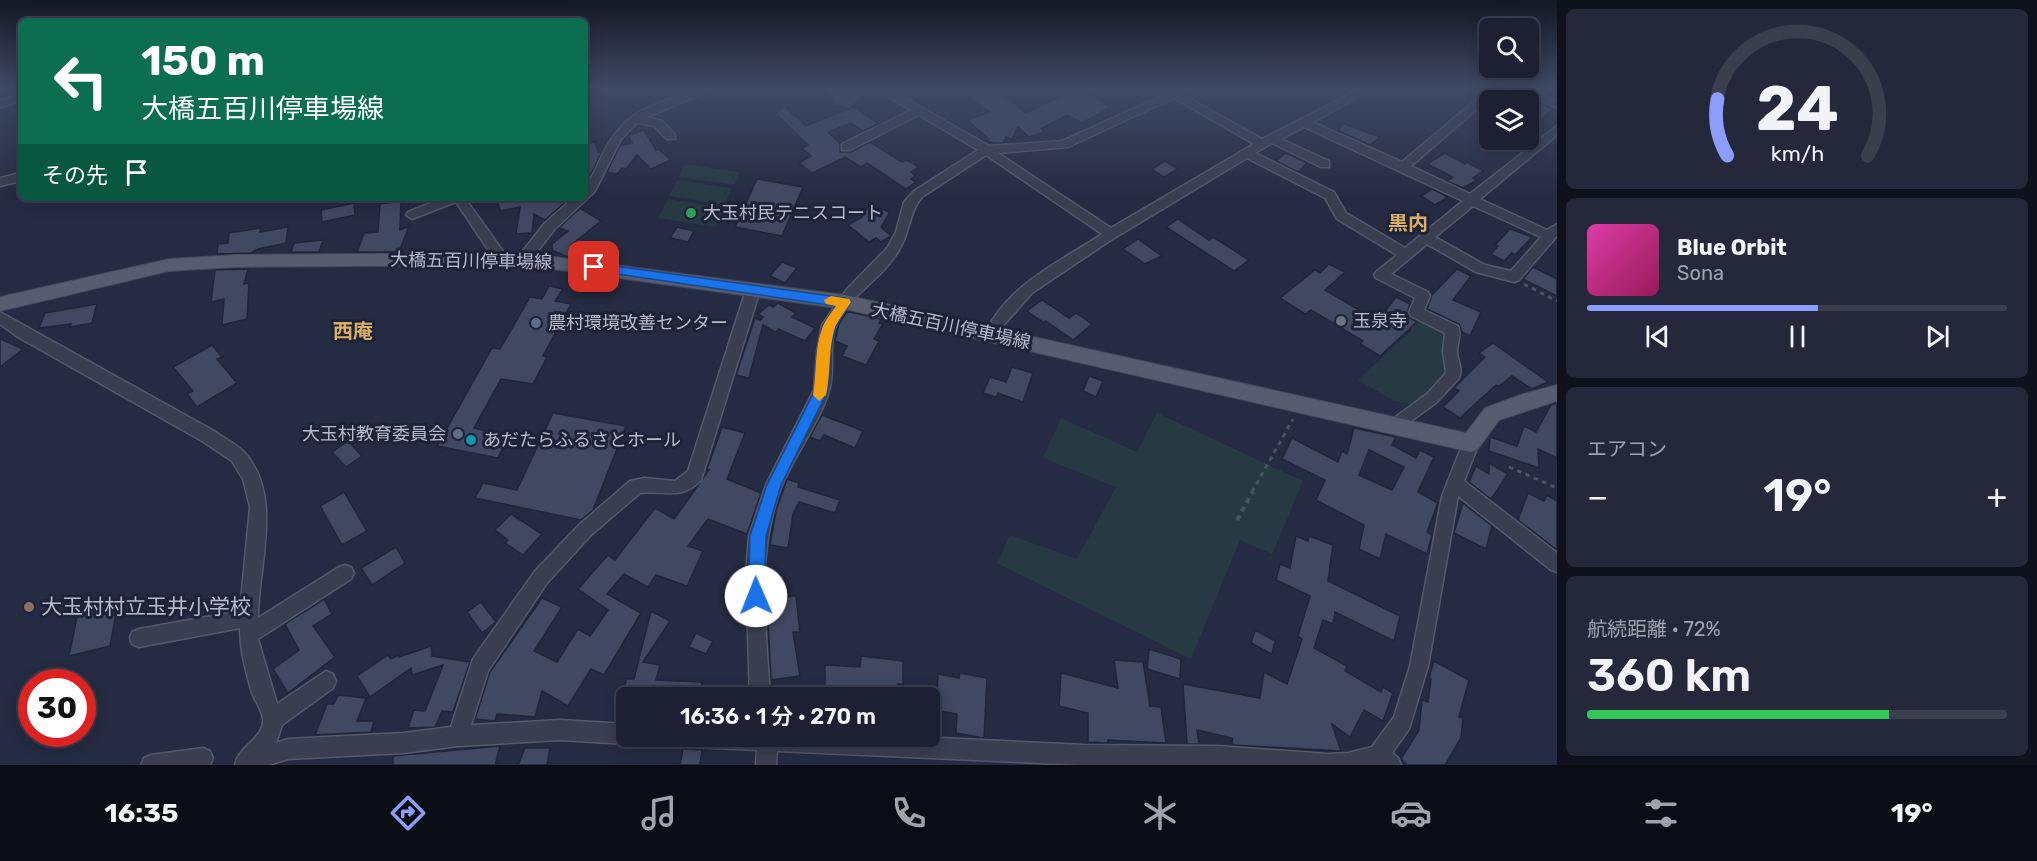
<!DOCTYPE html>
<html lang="ja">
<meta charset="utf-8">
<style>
:root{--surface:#1c2032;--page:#25283a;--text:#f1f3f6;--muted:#a0a3ac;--line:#3a3e4d;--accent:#8b9efb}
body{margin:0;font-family:Rubik,"Noto Sans JP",sans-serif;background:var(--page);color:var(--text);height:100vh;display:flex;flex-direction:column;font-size:22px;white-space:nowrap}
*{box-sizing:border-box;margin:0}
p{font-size:20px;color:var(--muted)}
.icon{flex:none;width:33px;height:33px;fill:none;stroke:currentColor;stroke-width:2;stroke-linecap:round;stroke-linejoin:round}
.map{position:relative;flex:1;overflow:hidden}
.side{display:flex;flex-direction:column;gap:9px;padding:9px;background:#0f121c;width:480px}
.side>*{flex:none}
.banner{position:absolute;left:18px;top:18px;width:570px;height:183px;border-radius:9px;box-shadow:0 3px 15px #0003,0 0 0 2px var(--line);background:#0b6e4f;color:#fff;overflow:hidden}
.controls{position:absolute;left:1479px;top:18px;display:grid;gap:12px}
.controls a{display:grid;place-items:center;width:60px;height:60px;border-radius:9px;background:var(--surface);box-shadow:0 3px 15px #0003,0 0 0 2px var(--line);font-size:30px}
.speed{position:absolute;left:18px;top:669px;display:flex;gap:12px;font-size:30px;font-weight:700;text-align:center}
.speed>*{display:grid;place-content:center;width:78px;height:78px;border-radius:50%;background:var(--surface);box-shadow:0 3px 15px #0003,0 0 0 2px var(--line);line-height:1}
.speed .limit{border:9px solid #d22;background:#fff;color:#111}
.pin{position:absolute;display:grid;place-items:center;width:51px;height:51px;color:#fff;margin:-26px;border-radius:12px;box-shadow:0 3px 9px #0006}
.me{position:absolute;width:66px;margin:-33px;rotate:359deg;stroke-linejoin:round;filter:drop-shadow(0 0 4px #0008)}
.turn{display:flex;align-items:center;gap:21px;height:126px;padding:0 24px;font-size:27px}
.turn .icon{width:78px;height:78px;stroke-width:2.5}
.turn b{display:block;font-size:42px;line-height:51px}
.then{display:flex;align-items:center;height:57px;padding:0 24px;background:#0003;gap:12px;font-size:22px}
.big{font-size:45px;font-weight:600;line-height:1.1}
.side .card{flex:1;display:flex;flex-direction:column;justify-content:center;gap:9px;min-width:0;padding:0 21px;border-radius:9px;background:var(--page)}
.side .dial{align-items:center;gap:0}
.dial svg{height:156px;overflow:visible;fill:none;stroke:var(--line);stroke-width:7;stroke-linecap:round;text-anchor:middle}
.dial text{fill:var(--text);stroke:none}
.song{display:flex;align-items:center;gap:18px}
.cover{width:72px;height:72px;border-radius:9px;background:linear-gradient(135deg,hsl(320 70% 55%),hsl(330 70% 35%))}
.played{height:6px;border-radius:3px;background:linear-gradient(90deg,var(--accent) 55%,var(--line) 55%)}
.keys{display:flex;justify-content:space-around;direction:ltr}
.heat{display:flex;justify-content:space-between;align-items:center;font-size:33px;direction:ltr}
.charge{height:9px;border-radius:4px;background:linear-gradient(90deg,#34c759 72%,var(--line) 0)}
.trip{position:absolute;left:616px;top:687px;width:324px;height:60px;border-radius:9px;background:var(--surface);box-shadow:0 3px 15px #0003,0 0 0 2px var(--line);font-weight:600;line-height:60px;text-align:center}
.tabs{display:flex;height:96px;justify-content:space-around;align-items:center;background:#0b0d14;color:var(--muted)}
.tabs .icon{width:42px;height:42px}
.tabs .current{color:var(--accent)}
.tabs b{font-size:27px;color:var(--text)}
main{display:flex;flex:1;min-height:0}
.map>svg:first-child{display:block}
</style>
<main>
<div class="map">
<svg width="1557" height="765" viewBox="0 0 1557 765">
<rect width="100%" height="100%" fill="#252b42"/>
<g fill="#273a43">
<path d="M685,164l54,8 -5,13 -55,-8z"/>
<path d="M678,180l54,8 -8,17 -55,-9z"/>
<path d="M668,199l56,9 -9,19 -57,-9z"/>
<path d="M1403,313l42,18 -2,17 5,23 -33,34 -20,-4 -37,-21 54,-50 -15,-10z"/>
<path d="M1157,413l146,68 -31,73 -32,-14 -49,119 -194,-96 13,-28 67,24 39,-72 -73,-29 18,-40 76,34z"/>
</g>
<g fill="#414862" stroke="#202539" stroke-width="1.5" fill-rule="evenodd">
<path d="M836,89h33l-19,20 4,-2 24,17 -15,7 -12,-8 -23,9 12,11v9h11l19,-10 32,20 4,-2 13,7 -8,5 5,4 -5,3 5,3 -10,7 -39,-26 -6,4 -16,-10 -33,16 -13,-10 12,-7 -9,-8 6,-3 -32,-31 8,-8 22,20 43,-17 -13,-4 -10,-14z"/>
<path d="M974,89h17l20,11 14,13 51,-24h30l-14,6 19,12 -29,16 -15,-8 -26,14 3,3 -15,5 -11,-10 -6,12 -6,-2 -3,6h-9l-7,-2 2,-2 -22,-19 23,-8 -27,-18z"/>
<path d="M1532,99l21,10 -14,12 -11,-4v-14z"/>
<path d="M1342,123l38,14 -10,8 -31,-14z"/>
<path d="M644,130l12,20 2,-1 13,11 -20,9 -14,-14 -11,14 -4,-1 -5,6 -10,-2 13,-26 12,-3 -4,-8z"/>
<path d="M595,142l3,10 4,-1 -12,25 -5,-1v-31z"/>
<path d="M1286,153l21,10 -9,9 -22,-11z"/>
<path d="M1445,153l20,11 2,-2 16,9 -10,7 4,2 -14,8 -16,-7 6,-4 -26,-13z"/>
<path d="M1165,161l13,8 -14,8 -12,-8z"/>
<path d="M757,179l46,8 -21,49 -47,-9z"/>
<path d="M1432,189l16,8 -13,8 -14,-9z"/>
<path d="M497,198h73l-25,22 -11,-6 -2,19 -16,1 4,-27 -20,4z"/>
<path d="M401,201l-1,29 9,-4 -10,26h-42l7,-19 14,-1 2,-28z"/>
<path d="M354,203l1,12 -33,7 -1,-12z"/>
<path d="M869,205l21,7 -9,15 10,9 -10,6 -5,-4 -7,4 -21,-17 14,-8z"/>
<path d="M580,208l21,13 -30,24 7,3 -9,9 -4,-1 -13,-6v-6l16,-13 -9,-3z"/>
<path d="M1178,219l31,21 4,-3 36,23 -15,11 -68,-44z"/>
<path d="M288,227l-2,16 -28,6 -7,4 -34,1 1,-10 10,-1 1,-10 32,-5 -1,4z"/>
<path d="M677,227l17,4 -6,11 -18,-4z"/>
<path d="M1510,229l22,8 -17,18 -3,-2 -8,8 -13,-7 7,-8 -3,-1z"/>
<path d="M1138,239l24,17 -17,8 -22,-15z"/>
<path d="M323,240l-4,12h-28l3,-9z"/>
<path d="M782,262l15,6 -12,15 -15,-7z"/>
<path d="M1329,264l16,8 -20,18 53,31 18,-24 14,7 -3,9 3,5 7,4 -37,34 -20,-12 3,-3 -52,-31 -6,4 -25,-16 35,-28 5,3z"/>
<path d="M1533,267l24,12v17l-34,-17z"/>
<path d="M248,269l-4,15 5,-1 -2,36 -25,6 2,-26 -13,3 4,-32z"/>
<path d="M1457,269l14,7 -18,24 28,12 -11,24 -8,-4 -3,-8 -32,-15 5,-14z"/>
<path d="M549,286l14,3 -8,12 16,3 -28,52 4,1 -14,27 -32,-5 -27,49 35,8 -11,22 -61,-12 55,-98 8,1 30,-52 12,2z"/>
<path d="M1042,300l27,18 7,-5 16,11 -19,16 -27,-19 -3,1 -16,-11z"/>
<path d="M778,303l18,10 -4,4 23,11 -10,13 -26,-12 -4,3 -12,-7 -14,53 -13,-3 19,-57 5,2 3,-3 -5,-3 11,-9 4,2z"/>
<path d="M97,304l-5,19 -22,4 1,-3 -32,4 6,-15z"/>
<path d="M850,312l31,7 -2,4 4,1 -9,15 5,2 -13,24 -24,-9 5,-10 -12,-5 4,-17 7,-11z"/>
<path d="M0,339l23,10 -23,18z"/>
<path d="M1493,343l55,39 -16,7 -20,-13 -13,10 -3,-1 -36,33 -17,-11 16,-16 -5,-3 31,-31 -6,-4z"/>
<path d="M212,345l10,12 -5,2 20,24 -40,24 -10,-13 6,-3 -20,-24z"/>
<path d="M1012,367l21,6 -10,29 -25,-9 -2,4 -13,-4 7,-16 16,5z"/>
<path d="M1089,376l14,5 -7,16 -13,-6z"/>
<path d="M1557,403v55l-19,-9 1,19 -50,-17 1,-14 27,9 7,-20 12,6 15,-27z"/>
<path d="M553,413l73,13 -33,84 -12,10 -106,-22 8,-15 34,7z"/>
<path d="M822,415l41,16 -8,17 -31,-13 -4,6 -10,-4z"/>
<path d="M722,427l23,6 -18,46 34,14 -14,41 -39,-15 -20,27 15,5 -16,35 -31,-11 -8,12 -24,-13 -17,20 34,19 -37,62 -13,-6 -23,37 -26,-15 -7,26 -38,-3 -2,7 -20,-2 15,-47 52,-74 20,9 -28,44 23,11 21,-33 12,7 18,-26 -30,-21 30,-34 7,5 40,-52 19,11 35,-49 -2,-1z"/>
<path d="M1354,428l42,9 -4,8 24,13 4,-8 14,7 -16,35 20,11 -11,29 5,3 -5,19 -41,-20 -6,25 -21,-10 5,-24 -48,-25 9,-20 -43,-21 10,-21 46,24 4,-11 5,3zM1369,450l35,17 -12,23 -33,-15z"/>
<path d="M348,441l14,15 -16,11 -14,-15z"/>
<path d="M1489,463l19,11 -17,25 -22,-17 7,-16 13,8z"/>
<path d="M787,479l12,4 -1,4 42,13 -5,13 -36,-11 -6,12 -5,34 -18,-3 6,-34z"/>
<path d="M344,492l23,39 -25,14 -22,-39z"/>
<path d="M1528,493l16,8 3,-6 10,6v49l-39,-30z"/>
<path d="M1463,503l29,23 -6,23 -32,-16z"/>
<path d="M511,514l31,20 -19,21 -18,-12 3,-3 -13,-10z"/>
<path d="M1296,536l12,5 1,-5 24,9 -5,36 72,35 -6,25 -59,-29 -2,12 -10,-4 -9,28 33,18 -2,5 36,21 2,-5 10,6 -10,28 -19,-11 -14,27 -18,-13 9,27 -108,-6 -1,-7 -35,-8 2,14h-12l-4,-60 77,14 4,-26 23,12 15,-45 -4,-3 12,-40 -34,-16 4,-16 10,4z"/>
<path d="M396,547l9,16 -33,22 -11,-17z"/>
<path d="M796,596l4,36h-7l7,44 -29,4 -4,-82z"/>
<path d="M324,599l8,15 -19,12 22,31 -47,36 -15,-24 26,-19 -14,-26z"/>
<path d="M118,602l-8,44 -41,10 9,-44z"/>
<path d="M481,602l15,20 -14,11 -15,-21z"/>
<path d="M651,611l19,10 -27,41 17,3 -4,15 46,2 -2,16h-27v-4l-48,-7 1,-8h8z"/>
<path d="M1255,630l20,11 -3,13 -21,-11z"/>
<path d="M696,633l17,8 -7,13 -17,-7z"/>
<path d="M431,646l1,10 38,6 -17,50 -11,-1 -7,16 -27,1 6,-18 11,1 18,-46 -31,10 -1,-7 -41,29 -13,-21 31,-21 3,4 7,-4 1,2z"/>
<path d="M1149,649l32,10 -1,20 -33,-10z"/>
<path d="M861,656l42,5v24l-5,-1 -1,14h-72v-33l35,2z"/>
<path d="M1114,660l29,2 7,44 11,1 5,36 -58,-3v3l-20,-1v-29l-29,-7 2,-33 57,15z"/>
<path d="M1434,661l35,19 -10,37 4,1 -2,20 -16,27h-38l-6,-6 18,-29 3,-30 6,2 3,-23 -2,-1z"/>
<path d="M960,673l27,5 -3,60 -28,-5 1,-19 -21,-4 2,-36 21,4z"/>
<path d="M338,695l28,3 -9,23h17l-3,11 -56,3 12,-31h7z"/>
<path d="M500,746l-5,19h-102v-9z"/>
<path d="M525,748h25l-3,17h-29z"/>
<path d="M683,749l19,1 -2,15h-20z"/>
</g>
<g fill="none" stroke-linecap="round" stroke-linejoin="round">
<defs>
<g id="minor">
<path d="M699,89h15l-67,28 15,4 13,14v4h-8l-13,-13 -17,-3 -16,16 -26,52 -41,39 -25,32h-10l-2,-3 2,-3 25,-32 29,-26h12c0,-13 8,-22 13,-34 25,-55 49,-57 101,-75z"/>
<path d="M876,89h13l100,57 73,-5 104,-47 -5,-5h12l89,50 97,-50h13l-59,33 89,40 87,-73h11l-89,77 59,28 87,-68v9l-77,64 67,31 10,-6v12l-38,44 -5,2 -38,-10 -49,-28 -36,30 37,18 2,4 -6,14 34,16c4,9 -1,17 -1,26 1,10 6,17 2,26l-22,24 -41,30 -6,-1 -2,-5 2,-5 37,-27 19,-21 -3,-21 2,-19 -34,-17 -2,-4 6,-14 -39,-20 -2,-3 2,-3 21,-17 -60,-36 -12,-21 -78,-40 -136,82 -79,53 -30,34 -5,12 -5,1 -7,-5c19,-48 76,-74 117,-101l-116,-79 -64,42c-13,15 -12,36 -23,53 -16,28 -48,44 -62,73 -10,21 -1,47 -8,68 -9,30 -34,64 -47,94 -27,68 -16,141 -12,213h-20l-4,-124 3,-38 17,-51 48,-95 3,-38 5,-27 25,-36 41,-42 8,-15 8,-30 10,-11 64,-41 -59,-35 -69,35h-8v-6l69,-34zM1174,98l80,46 -143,84 -113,-75 70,-6zM1304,127l159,74 -58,47 -59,-35 -12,-21 -79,-39 17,-10 49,24h8v-6l-48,-22zM1473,206l68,31 -30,34 -26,-6 -50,-28z"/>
<path d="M1514,89h14l29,12v7z"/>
<path d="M21,94v7l-21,6v-7z"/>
<path d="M21,173v8l-21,5v-8z"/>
<path d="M443,198h22l42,59 2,3 -2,3h-10l-41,-61 -44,17 -6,-4 2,-3z"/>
<path d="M753,285l7,5 -59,190c-19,21 -37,10 -61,13l-49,42 -44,48 -59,88 -17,54 89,-5 67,4v12h9l-2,5 -7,3 -67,-4 -102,6 -54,7 -116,6 -19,6h-34c2,-18 30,-27 28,-46 -1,-9 -8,-18 -11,-26 -6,-21 -12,-43 -12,-65l-101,19 -7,-3 -2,-6 2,-6 7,-3 101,-18 10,-104 -7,-28 -11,-18 -30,-20 -184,-104 -18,-13v-12l214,119c9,7 23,13 30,21 40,44 14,113 14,166l81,-51 6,-2 6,2 3,6 -3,6 -93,60 19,65 49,-33 7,3 3,7 -3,7 -51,37 -6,18 12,-4 116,-6 47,-6 22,-68 62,-88 44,-46 51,-44 14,-3 31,3 13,-10 58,-181z"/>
<path d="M1471,436l6,2 2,5 -15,38 93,72v19l-6,-2 -93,-74 -30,170 -19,63 -17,24 6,5 3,7h-319l-305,-14 -1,14h-20l1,-15 -87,-4 -7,-3 -3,-7h240l184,9 132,1 112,8 20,-1 24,-6 22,-30 16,-51 32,-170 21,-53 2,-5z"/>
<path d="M203,748l7,3 3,7 -3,7h-69l3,-7 7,-3z"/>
</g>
<path id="major" d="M524,253l321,42 621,138 19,-25 38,-14 34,-9v16l-58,19 -21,29 -7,3 -626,-143 -321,-44 -289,2 -66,4 -169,40v-14l169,-38 66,-4z"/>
</defs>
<use href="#minor" stroke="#54596c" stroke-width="3"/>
<use href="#major" stroke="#43475b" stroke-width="2"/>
<g stroke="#45575f" stroke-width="3" stroke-dasharray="4.5 4.5" stroke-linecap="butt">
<path d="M1524,284l33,17"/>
<path d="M1509,467l48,21"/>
<path d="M1252,492l41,-73"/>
</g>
<path stroke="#45575f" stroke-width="4" stroke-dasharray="5 5" stroke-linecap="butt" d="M1237,520l16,-29"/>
<use href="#minor" fill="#393e51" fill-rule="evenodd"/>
<use href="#major" fill="#575d71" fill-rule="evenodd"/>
</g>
<linearGradient id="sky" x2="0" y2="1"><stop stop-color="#141824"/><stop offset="0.45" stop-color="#404a65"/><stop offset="1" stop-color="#404a65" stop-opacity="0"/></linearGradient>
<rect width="1557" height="196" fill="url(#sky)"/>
<path fill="#1a73e8" stroke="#114b97" stroke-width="1.5" d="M594,263l251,35 6,4 -15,24 -6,26 -2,38 -47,95 -15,51 -2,60 -2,5 -6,2 -5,-2 -3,-5 2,-60 17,-51 48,-95 2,-38 6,-26 13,-20 -246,-36v-6z"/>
<path fill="#f59e0b" d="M831,296l18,3 2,3c-5,8 -12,17 -16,25 -7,22 -4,46 -9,68l-7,6 -6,-6c4,-22 1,-47 10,-69 3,-7 9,-14 13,-20l-10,-2 -2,-4z"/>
<circle fill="#2e9e5b" stroke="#1e2337" stroke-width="2" cx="691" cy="213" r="6"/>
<circle fill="#6b7280" stroke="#1e2337" stroke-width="2" cx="1341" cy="321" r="6"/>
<g fill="#5c6f8a" stroke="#1e2337" stroke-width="2">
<circle cx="536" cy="323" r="6"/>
<circle cx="458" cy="434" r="6"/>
</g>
<circle fill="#0f9aa8" stroke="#1e2337" stroke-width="2" cx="471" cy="440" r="6"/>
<circle fill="#8d6e63" stroke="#1e2337" stroke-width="2" cx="29" cy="607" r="6"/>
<g text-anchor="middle" stroke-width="6" stroke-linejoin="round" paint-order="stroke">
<g font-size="18" fill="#b6bacc" stroke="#1e2337" text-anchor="start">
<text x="703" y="219">大玉村民テニスコート</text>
<text x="1353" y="327">玉泉寺</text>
<text x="548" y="329">農村環境改善センター</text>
<text x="446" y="440" text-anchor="end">大玉村教育委員会</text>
<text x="483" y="446">あだたらふるさとホール</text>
</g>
<g font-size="18" fill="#b6bacc" stroke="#1e2337">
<text transform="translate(471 261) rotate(1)" y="6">大橋五百川停車場線</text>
<text transform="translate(951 326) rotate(12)" y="6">大橋五百川停車場線</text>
</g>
<g font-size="20" font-weight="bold" fill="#d9b063" stroke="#1e2337">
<text x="1408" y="230">黒内</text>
<text x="353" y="338">西庵</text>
</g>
<g font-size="21" fill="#b6bacc" stroke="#1e2337" text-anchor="start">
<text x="41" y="614">大玉村村立玉井小学校</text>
</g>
</g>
</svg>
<div class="controls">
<a><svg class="icon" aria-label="search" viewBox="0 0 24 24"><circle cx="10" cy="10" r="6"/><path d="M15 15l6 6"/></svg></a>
<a><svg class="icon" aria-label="layers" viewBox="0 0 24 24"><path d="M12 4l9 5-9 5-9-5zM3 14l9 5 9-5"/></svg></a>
</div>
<div class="speed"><div class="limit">30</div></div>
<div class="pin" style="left:594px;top:267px;background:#d93025"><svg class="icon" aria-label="arrive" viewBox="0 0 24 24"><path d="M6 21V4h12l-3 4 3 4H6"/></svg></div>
<svg class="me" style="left:756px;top:596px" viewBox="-20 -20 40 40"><circle r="19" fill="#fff"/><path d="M0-13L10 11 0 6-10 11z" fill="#1a73e8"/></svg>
<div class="trip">16:36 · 1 分 · 270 m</div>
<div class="banner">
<div class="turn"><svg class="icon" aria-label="left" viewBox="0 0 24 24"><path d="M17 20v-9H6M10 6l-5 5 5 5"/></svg><div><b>150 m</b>大橋五百川停車場線</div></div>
<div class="then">その先<svg class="icon" aria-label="arrive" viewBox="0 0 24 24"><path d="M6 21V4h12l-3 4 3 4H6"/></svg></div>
</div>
</div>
<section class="side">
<div class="card dial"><svg viewBox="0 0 100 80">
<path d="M14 69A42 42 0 1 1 86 69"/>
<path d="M14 69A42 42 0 0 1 9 40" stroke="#8b9efb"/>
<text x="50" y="56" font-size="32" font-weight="700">24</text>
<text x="50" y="72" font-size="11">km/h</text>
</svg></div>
<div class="card">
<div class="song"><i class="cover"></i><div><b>Blue Orbit</b><p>Sona</p></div></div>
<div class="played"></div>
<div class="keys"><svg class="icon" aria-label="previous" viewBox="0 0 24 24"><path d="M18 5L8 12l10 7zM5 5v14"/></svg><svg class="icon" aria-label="pause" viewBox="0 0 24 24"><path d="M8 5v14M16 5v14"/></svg><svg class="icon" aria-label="next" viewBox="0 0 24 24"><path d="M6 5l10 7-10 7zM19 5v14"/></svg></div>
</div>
<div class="card"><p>エアコン</p>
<div class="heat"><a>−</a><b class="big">19°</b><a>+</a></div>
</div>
<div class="card"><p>航続距離 · 72%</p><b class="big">360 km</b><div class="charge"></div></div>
</section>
</main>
<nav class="tabs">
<b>16:35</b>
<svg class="icon current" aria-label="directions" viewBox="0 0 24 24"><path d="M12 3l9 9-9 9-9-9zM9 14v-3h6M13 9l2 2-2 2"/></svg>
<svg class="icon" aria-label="music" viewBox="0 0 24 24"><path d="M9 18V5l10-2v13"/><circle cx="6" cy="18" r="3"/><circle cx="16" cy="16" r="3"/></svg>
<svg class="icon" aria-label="phone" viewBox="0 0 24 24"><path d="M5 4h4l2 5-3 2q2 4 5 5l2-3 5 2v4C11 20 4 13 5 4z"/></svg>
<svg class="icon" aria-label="climate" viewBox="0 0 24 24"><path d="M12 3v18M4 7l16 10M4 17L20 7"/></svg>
<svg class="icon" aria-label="car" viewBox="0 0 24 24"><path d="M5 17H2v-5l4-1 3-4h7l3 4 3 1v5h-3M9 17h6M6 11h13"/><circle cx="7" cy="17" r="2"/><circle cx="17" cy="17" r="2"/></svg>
<svg class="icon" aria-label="filters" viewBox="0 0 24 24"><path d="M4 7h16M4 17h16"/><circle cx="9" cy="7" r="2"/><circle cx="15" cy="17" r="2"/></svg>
<b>19°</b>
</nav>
